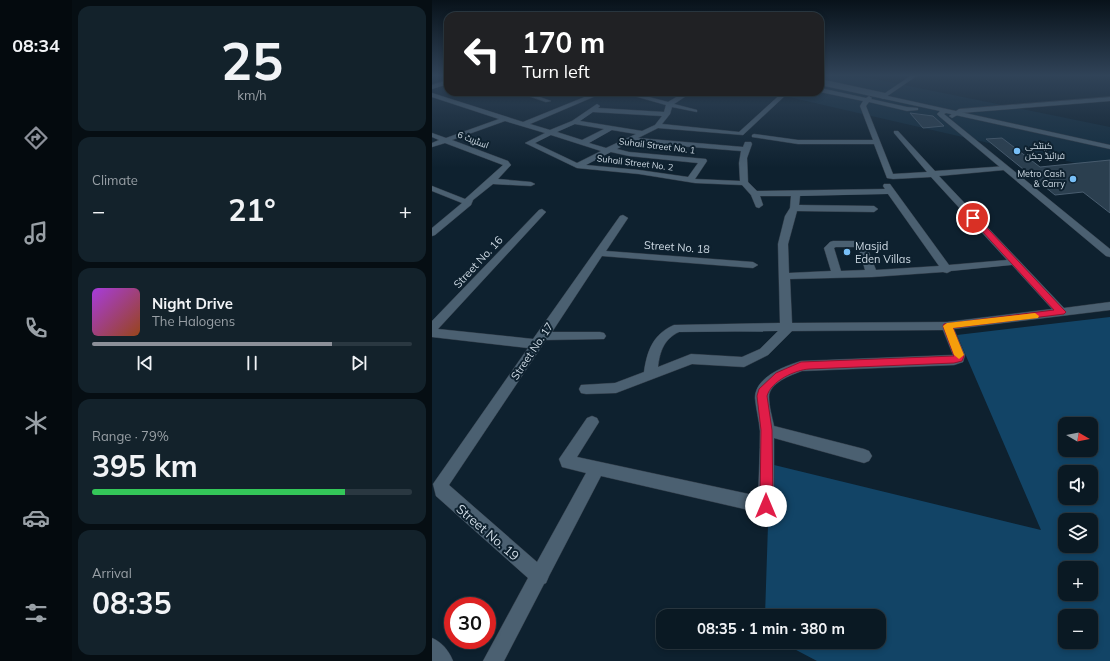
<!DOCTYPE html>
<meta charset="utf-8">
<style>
:root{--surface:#0a1923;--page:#13222b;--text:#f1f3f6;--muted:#99a0a6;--line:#2a3841;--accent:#8c9099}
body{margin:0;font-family:Mulish,Cairo,sans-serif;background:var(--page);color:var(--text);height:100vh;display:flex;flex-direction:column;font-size:15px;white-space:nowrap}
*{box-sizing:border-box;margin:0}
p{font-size:13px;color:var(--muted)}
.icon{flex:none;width:22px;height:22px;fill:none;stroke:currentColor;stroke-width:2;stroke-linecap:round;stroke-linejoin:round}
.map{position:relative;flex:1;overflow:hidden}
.panel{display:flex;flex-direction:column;gap:6px;padding:6px;background:#060e13;width:360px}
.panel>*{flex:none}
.guide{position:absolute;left:12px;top:12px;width:380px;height:84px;border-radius:12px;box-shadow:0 2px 6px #0003,0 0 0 1px var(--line);background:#202124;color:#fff;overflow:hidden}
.needle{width:26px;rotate:99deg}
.tools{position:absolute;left:626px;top:417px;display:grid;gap:8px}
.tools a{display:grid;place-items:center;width:40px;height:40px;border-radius:8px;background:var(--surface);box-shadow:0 2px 6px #0003,0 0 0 1px var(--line);font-size:20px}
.speed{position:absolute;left:12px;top:597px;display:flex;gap:8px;font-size:20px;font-weight:700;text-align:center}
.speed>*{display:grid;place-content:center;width:52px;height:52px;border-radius:50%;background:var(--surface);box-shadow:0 2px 6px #0003,0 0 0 1px var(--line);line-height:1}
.speed .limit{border:6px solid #d22;background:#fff;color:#111}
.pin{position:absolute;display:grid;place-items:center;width:34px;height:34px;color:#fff;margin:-17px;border:2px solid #fff;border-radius:50%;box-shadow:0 1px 4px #0007}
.me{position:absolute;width:44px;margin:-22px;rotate:0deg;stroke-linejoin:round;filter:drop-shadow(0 0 3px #0008)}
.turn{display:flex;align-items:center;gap:14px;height:84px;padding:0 12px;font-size:18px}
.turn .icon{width:52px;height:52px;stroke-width:2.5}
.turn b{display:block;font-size:28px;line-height:34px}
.big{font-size:30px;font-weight:700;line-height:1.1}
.panel .card{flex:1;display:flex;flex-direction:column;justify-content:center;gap:6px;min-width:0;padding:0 14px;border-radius:12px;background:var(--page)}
.panel .dial{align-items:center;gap:0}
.dial b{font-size:52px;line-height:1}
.song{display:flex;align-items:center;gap:12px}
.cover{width:48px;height:48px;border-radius:6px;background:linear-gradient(135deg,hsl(280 70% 55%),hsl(20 70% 35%))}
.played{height:4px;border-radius:2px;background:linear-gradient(90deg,var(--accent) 75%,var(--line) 75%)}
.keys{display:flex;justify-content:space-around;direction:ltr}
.heat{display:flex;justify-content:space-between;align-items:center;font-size:22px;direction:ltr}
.charge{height:6px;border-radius:3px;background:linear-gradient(90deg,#34c759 79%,var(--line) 0)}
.trip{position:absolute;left:224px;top:609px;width:230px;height:40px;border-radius:12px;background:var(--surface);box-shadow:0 2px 6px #0003,0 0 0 1px var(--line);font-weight:700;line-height:40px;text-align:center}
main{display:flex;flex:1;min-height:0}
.tab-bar{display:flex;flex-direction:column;width:72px;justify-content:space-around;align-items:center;background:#040a0e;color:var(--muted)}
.tab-bar .icon{width:28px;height:28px}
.tab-bar .current{color:var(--accent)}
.tab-bar b{font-size:18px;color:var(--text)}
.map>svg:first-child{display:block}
</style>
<main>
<nav class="tab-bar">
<b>08:34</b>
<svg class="icon current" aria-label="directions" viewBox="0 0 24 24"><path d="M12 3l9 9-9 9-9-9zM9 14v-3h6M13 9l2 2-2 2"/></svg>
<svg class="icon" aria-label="music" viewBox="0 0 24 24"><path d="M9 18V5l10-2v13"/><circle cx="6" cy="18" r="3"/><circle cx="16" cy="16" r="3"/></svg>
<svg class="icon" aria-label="phone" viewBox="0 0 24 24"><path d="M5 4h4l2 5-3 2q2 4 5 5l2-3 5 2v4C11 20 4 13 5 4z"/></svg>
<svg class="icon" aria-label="climate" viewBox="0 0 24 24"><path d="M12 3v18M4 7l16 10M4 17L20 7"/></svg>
<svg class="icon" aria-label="car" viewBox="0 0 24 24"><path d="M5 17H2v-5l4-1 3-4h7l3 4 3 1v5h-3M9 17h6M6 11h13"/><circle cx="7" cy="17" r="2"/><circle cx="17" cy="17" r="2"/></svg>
<svg class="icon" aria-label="filters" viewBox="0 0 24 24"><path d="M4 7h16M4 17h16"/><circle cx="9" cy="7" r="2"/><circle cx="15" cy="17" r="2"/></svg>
</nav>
<section class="panel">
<div class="card dial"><b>25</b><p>km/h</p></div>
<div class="card"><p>Climate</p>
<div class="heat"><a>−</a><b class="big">21°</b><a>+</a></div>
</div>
<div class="card">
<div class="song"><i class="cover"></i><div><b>Night Drive</b><p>The Halogens</p></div></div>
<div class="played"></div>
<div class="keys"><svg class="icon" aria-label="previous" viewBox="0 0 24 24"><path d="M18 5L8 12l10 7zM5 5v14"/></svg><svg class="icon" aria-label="pause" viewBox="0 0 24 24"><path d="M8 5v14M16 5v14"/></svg><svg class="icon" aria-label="next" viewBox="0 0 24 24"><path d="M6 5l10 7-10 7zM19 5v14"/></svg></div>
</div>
<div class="card"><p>Range · 79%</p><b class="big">395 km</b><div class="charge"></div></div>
<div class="card"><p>Arrival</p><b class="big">08:35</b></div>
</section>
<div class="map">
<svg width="678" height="661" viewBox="0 0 678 661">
<rect width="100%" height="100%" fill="#0e212f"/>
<path fill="#122c3e" d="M388,75h35l255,52v44l-343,-79h53z"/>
<path fill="#124466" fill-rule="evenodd" d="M678,317v344h-293l-36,-19h98v-26h-114l5,-152 271,66 -84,-195zM633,424h26v26h-26zM633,472h26v26h-26zM633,520h26v26h-26zM633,568h26v26h-26zM633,616h26v26h-26z"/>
<g fill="#2b3f4f" stroke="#495d6f">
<path d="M478,113l23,3 11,10 -21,2z"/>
<path d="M570,138l38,29 70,-7v53l-27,-21 -28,3 -69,-56z"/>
</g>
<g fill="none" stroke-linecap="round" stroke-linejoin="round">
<defs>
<g id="street">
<path d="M480,75h6l-35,24 -3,-2 1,-1 -61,-13v-4l65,14z"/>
<path d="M16,80v4l-16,5v-4z"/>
<path d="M388,88l46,10 3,-2 3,2 -1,1 36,8 11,1v2l-11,1 -38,-9 -3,4 27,68 34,-2 -33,-39v-2h4l37,40 72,-5 1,2 -4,2 -65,6 125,132 46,-6v8l-156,19 11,26 -2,7 -9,3 -152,6c-11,4 -33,12 -33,26 0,10 3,19 5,29l90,23 5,2 3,5 -3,5 -5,2 -90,-25v68l-2,6 -6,2 -165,-38 -52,100 -3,7 -2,1 -40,77h-21l45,-83 -92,-82 -3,-12 95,-136 -96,-11v-16l107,-111 3,-1 4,3 -108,117 95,10 87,-123 3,-1 5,3 -22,33 147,11 5,3 -5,3 -151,-12 -50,76h48l4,1 2,3 -2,3 -58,1 -97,145 88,77 49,-89 -24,-6 -3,-8 28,-41 5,-2 5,2 2,4 -22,35 181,39c1,-21 2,-43 2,-65 -1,-11 -4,-22 -5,-33 0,-21 30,-32 46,-37l152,-6 -10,-25 -151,1 -24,24 -24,12 -52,-3 -76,29 -30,1 -5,-1 -2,-4 2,-4 34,-2 29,-11c3,-21 9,-38 30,-47l106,-2 -2,-79 7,-28 5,-8 1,-12h-31l3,9 -4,3 -3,-1 -5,-12 -9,-10 -47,-2 -56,-9 -62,-6 -52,-25 20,-10 -40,-12 -53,19 56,21 3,4 -13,14 33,3 4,2 -4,2 -38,-2 -20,16 -2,5 -36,30 -3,1v-8l30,-25 -30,-12v-5l33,13 38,-34 -58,-22 -13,4v-4l7,-3 -7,-3v-4l14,5 53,-19 -67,-22v-4l91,29 74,-30h8l-75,32 20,6 22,-9 25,-17 3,2 -2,2 66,4 2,-7 -46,-13h10l38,10 17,-10h7l-18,12 23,6v2l-25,-5 -2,7 -8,10 77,8 44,-40h6l-46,43 -85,-7 -20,10 105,9 2,-5h6l1,2 -5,14 1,24 9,9 128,-2 -2,-3 1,-2h6l59,81 58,-5 -76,-83 -38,2 -6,-1 -13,-34h-76l-46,-7v-2l2,-1 44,6h75l-13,-34 3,-5 -43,-9zM161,112l69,4 -7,9 -13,6 -62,-10zM143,124l29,5 -22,11 -25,-8zM180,130l24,4 -30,14 -17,-5zM119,135l50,16 -24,12 -42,-20zM198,142l111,9 -2,12 1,18 -45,-2 12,-18 -1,-2 -77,-7 -12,-3zM179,152l18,4 69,7 -10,14 -49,-7 -53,-5zM456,194l51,72 -63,4 -10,-25 -10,-4h-23l-3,1 -6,6 7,23 -42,2 -1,-29 9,-33 77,1 4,-3 -4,-3 -75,-1 1,-9zM404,247h19l4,2 6,21 -24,1 -7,-23zM580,265l40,44 -105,13 -155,1 -2,-44 82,-2 71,-5 4,1 4,-2zM346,331l-18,18 -18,8 -51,-3 -33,13c2,-16 6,-28 21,-35z"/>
<path d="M85,92h9l25,9 -5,1z"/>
<path d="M301,92h7l-5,4h-4l-1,-1z"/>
<path d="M678,97v4l-149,12 -9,5 -3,-2 10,-7z"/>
<path d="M0,638c10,4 17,13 21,23h-21z"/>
</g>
<path id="secondary" d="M388,81l290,64v4l-164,-36 -2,1 166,135v8l-4,-1 -166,-139 -3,-3 3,-3 -120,-26z"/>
</defs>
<use href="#street" stroke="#313c48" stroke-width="1"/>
<use href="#secondary" stroke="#313c48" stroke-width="1"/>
<use href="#street" fill="#4b6071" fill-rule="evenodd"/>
<use href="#secondary" fill="#4b6071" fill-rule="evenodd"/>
</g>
<linearGradient id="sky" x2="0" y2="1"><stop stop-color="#08121a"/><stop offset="0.45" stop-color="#304358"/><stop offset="1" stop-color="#304358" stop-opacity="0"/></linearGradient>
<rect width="678" height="168" fill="url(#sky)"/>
<path fill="#e11d48" stroke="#92132f" d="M539,216h5l88,94 2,2 -2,2 -111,14 11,28 -2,5 -8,2 -145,6c-14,1 -38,12 -42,27l5,34 1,76 -2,4 -5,2 -4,-2 -2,-4 1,-76 -4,-34 2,-7 17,-16 25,-11 153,-6 -11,-30 1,-2 110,-14 -83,-91z"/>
<path fill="#f59e0b" d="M603,313l4,3 -1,2 -85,10 11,27 -5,4 -5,-4 -11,-29 4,-3z"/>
<g fill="#78bff7" stroke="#0e212f" stroke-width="1.5">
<circle cx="585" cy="151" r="4"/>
<circle cx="641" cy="179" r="4"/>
<circle cx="415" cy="252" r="4"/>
</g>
<g text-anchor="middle" stroke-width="4" stroke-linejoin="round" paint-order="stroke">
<g font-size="9" fill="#cedae4" stroke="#0e212f">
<text transform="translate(41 140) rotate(21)" y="3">اسٹریٹ 6</text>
<text transform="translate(225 146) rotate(7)" y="3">Suhail Street No. 1</text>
<text transform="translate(203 163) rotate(7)" y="3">Suhail Street No. 2</text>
</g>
<g font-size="9" fill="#cedae4" stroke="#0e212f" text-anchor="start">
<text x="593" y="149">کینٹکی<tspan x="593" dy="10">فرائیڈ چکن</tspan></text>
<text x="633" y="177" text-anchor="end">Metro Cash<tspan x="633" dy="10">&amp; Carry</tspan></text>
</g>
<g font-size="11" fill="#cedae4" stroke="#0e212f" text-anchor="start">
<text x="423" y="250">Masjid<tspan x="423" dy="13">Eden Villas</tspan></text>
</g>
<g font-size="11" fill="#cedae4" stroke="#0e212f">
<text transform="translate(245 247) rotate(4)" y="4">Street No. 18</text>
<text transform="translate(46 262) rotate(-47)" y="4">Street No. 16</text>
<text transform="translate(100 351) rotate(-56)" y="4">Street No. 17</text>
</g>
<g font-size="13" fill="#cedae4" stroke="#0e212f">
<text transform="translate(56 532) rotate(41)" y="5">Street No. 19</text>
</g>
</g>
</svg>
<div class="tools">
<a><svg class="needle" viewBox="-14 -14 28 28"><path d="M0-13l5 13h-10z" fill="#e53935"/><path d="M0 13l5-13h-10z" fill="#99a0a6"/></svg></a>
<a><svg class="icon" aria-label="sound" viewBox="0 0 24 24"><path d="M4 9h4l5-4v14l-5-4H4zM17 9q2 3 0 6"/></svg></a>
<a><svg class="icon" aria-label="layers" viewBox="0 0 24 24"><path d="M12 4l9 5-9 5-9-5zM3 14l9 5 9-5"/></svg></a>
<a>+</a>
<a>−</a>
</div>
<div class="speed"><div class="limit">30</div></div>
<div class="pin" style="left:541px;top:218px;background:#d93025"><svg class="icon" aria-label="arrive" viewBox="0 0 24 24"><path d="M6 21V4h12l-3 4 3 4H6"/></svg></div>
<svg class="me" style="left:334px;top:506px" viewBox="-20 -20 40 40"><circle r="19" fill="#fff"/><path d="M0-13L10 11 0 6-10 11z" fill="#e11d48"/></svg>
<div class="trip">08:35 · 1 min · 380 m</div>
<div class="guide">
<div class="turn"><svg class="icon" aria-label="left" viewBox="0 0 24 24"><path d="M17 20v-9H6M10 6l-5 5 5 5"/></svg><div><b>170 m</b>Turn left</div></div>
</div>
</div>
</main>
